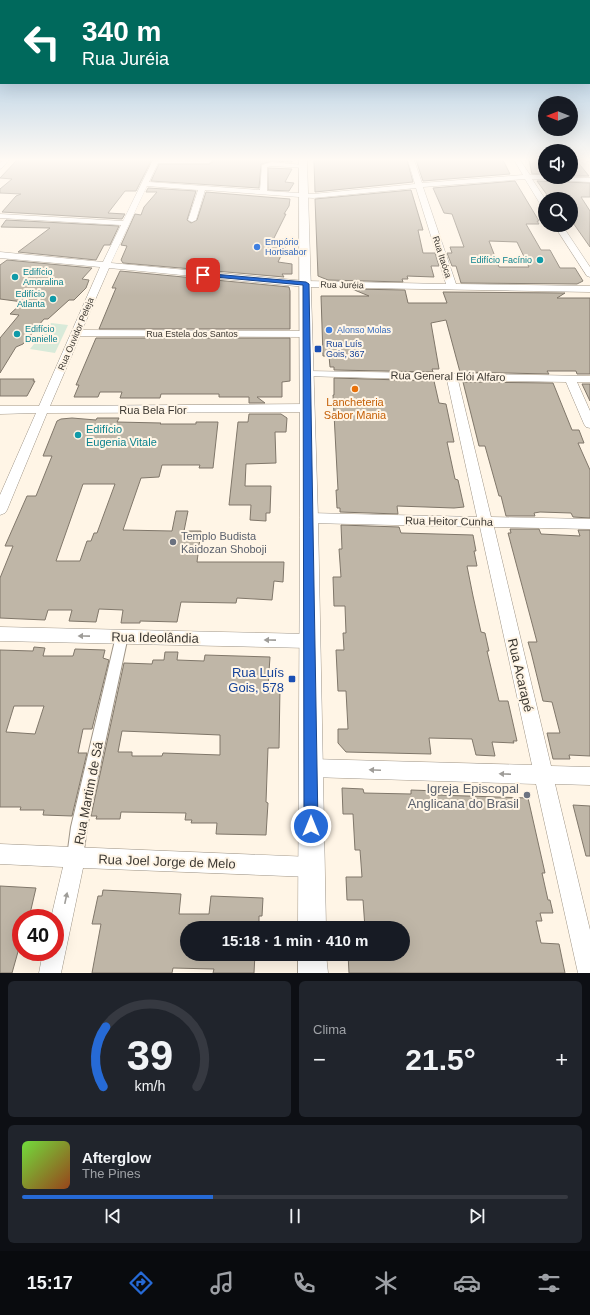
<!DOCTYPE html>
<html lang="pt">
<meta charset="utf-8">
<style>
:root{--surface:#171b24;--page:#20242c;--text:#f1f3f6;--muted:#9ea1a6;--line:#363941;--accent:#266ad6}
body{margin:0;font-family:Helvetica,sans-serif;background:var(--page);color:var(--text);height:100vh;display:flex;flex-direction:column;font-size:15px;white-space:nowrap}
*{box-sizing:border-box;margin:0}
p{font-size:13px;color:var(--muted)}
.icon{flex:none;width:22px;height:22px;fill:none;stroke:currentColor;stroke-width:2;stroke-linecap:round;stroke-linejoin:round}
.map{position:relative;height:973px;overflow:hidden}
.panel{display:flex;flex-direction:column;gap:8px;padding:8px;background:#0d0f14;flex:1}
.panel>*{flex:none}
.banner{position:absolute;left:0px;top:0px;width:590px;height:84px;box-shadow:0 4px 16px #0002;background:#00695c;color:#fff;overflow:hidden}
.needle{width:26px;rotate:270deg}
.tools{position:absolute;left:538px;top:96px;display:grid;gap:8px}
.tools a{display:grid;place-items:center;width:40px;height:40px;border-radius:50%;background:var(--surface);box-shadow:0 4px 16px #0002;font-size:20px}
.speed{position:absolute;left:12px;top:909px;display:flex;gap:8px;font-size:20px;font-weight:700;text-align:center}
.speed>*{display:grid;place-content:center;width:52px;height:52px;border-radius:50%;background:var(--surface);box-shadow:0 4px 16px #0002;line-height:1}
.speed .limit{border:6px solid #d22;background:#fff;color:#111}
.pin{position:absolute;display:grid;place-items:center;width:34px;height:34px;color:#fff;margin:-17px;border-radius:8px;box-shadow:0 2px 6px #0006}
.me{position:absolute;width:44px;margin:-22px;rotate:0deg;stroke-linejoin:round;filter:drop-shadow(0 0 3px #0008)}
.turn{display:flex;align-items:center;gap:14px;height:84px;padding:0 16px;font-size:18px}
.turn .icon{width:52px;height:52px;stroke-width:2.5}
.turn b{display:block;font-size:28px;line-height:34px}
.big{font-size:30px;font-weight:800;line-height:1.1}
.panel .card{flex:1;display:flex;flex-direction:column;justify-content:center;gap:6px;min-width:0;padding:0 14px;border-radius:6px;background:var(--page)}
.panel .dial{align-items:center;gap:0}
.dial svg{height:104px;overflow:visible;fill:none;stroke:var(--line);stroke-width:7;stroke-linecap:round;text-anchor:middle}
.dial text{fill:var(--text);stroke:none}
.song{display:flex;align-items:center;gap:12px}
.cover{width:48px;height:48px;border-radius:6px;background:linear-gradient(135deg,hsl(100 70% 55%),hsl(20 70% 35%))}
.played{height:4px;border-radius:2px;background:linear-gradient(90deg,var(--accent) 35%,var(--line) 35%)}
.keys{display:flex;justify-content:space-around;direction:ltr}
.heat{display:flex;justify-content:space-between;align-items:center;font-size:22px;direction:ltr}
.panel .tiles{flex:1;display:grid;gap:8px;grid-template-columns:1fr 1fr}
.card:last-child{grid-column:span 2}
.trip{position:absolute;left:180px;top:921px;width:230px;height:40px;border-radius:20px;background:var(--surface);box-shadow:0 4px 16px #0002;font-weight:800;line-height:40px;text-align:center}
.tab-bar{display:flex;height:64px;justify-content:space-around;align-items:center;background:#090b0e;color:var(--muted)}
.tab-bar .icon{width:28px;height:28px}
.tab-bar .current{color:var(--accent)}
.tab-bar b{font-size:18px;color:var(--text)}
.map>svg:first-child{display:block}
</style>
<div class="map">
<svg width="590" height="973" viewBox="0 0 590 973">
<rect width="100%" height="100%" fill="#fff5e6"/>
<path fill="#d8ead9" d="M51,323l17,2 -13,28 -25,-4z"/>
<g fill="#bfb6a7" stroke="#80776a" fill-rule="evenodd">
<path d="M17,160l64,1 1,-1h60l-1,1h10l-15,30h-11l-17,22 17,1 -3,5 -120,-7 14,-16 5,-2 -21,-1v-4l12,-10 -12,-1z"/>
<path d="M213,160h73l6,1v1l-20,-1 -11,3 -2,24 -108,-7 8,-17h50l4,-2z"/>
<path d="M320,160h87l6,22 -98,10 -1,-31h6z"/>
<path d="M416,160h87l7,14 -87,7z"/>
<path d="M529,160h16v14h-13z"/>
<path d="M571,160h5l13,16h-18z"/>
<path d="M268,168l24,1 -7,13 9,1 -5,8 -21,-1z"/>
<path d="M515,181l24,40h-2l2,3h-13l15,26h9l10,18h15l8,13 -6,3 -116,-1 -5,-17h-4l-5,-13h5l-2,-6h14l-12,-33 -8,-1 -11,-25zM489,241l28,1 12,25h-30z"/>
<path d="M537,181l53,2v14h-9l9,14v36l-19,-27v-21l-9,-1 -6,-5 4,6h-10z"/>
<path d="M148,188l48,3 -9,29 4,3 6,-3 9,-28 84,7 -1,7 -5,8h2l-14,28 15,1 -9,19 14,2v10h-10l2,3 -161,-14 -2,-3 6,-14 -6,-1 14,-31 6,1 3,-8 13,-15h-11z"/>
<path d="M411,190l12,40h-5l5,23h12l4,13h-8l3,11 -27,-1 1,3h-6l1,3 -75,-2 -10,-4 -3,-77z"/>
<path d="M6,220l113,6 -9,19h-6l-8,15 -78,-8 32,-24 -49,-1z"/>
<path d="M7,260l85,8 -10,11 7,1 -3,8 -12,12h-5l-21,19h-4l-21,25 -7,3 -16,26v-35l19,-23 -9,-1 13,-12 -23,-3v-34z"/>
<path d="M120,271l169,16 1,4v38h-191l17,-41h-4z"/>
<path d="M352,289l53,1 3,13h39l-4,-11 122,1 -8,5h33v76h-13l-1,-3h-29l2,3 -89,-2 -14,-52 -15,3 8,46h-7l1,3 -99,-2v-3h-4l-1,-11h-6l-2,-60h48z"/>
<path d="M96,338h194v43l-8,1v15h-25l8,6h-16v-6h-30v-3h-58l-1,4h-40l2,-6h-22l-2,5h-24l5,-12h-3z"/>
<path d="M334,378l100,3 5,22 7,1 8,38h-7l8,37 3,1 6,27 -10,1 -57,-2 1,8 -58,-2v-4h-3l-1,-18h2l-5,-95h1z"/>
<path d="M0,379h34l-1,2h2l-8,15h-27z"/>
<path d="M463,382l90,1 19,47h7l5,13h-6l12,27v48l-17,-1 -2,-4 -31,-1 -6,1 1,3h-29l-5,-20h-2l-14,-50h-6z"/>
<path d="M582,384h8v17z"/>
<path d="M249,414h32l6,4 -1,14h-11l1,31 -30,1 -1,22h26l-1,27h-4v8l-16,-1 1,-15h-22l9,-83h10z"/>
<path d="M72,418l24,2 1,-2h22l-2,4 44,1 -1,1h36v-2h22l-5,46h-14l1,-3h-38l-3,12 -18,1 -18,52 49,1 4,-20h12l-4,20h17l-4,31h87l-1,20 -9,-1 -2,19 -35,-2 -1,5 -55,-1 -4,20 -37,-1v2h-19l2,-13 -24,-1 -3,13 -27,-1 3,-11h-24l-3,10 -45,-2v-40l13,-32h-8l22,-50h9l16,-40h-9l14,-35 4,-2zM83,484h32l-18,49h-3l-3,8h-4l-7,20h-24z"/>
<path d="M341,525l58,2 2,6 72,2 3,16h-2l3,15h-10l6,30 8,36 4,1 4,18h-2l12,50h9l9,40h-4l1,2 -22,-1 3,14 -19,-1 -4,-16 -43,-1 2,16 -85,-2 -8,-9v-14h10l-2,-38h-8l-2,-41h8l-1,-17h3l-1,-27h-11l-1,-29h8l-2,-28h3z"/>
<path d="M510,529h29l2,5 39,2 -2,-6h12v226l-21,-1 1,4h-17l-6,-26h13l-8,-31 -9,-1 -12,-49 -3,-10h9l-29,-109h3z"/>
<path d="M34,647l11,1 -2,8h30l2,-7 30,1 -2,8 6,2 -17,69h-9l-5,24h9l-15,63 -29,-1 1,-5h-24l1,-3h-21v-157l33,1zM14,706h30l-9,28 -29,-2z"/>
<path d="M165,652h13l-1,8 27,1 1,-6 65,2 -2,29 12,1 -1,61h-11l-2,54 2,1 -2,32 -50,-1 1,-11h-26l1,-3h-7l1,-7 -65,-1 -1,7h-24l1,-3h-6l33,-153 28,1 1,-4h11zM122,731l98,4v20l-57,-2 -1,3h-30v-4h-14z"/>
<path d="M342,788l21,1 1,4 47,1v-4l26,1v4l91,3 17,75h-3l6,27h2l3,13h-13l2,8h-6l5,22 18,1 6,29h-216l-1,-19h55v-26h-38l-2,-28h-16l-1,-23h16l-2,-27h-5l-2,-36h-10z"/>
<path d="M573,805l17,1v50h-4z"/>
<path d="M0,886l36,2 -7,30h-8v23l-9,32h-12z"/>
<path d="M103,890l78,4 -2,20h30l2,-18 52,2 -1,18h-3v12h-72v26h68l-1,19h-41l1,-4 -41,-1 -1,5h-80l9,-49h-9l6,-28h4z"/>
</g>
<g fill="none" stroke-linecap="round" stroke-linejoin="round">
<defs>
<path id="pedestrian" d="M122,631l4,1 2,4 -41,191 -4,30 -2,6 -6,2 -6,-2 -2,-6 4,-30 45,-191 2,-4z"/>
<g id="minor">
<path d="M3,160h6l-7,8 -2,1v-6z"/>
<path d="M153,160h58l1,1 -3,2h-51l-9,19 111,8 2,-25 10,-3 31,3 2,1v2l-33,-2 -5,1v24l46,3 102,-10 -7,-24h6l8,23 101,-8 -9,-15h6l10,15h15v2l45,1v4l-58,-3 13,20v8h-3l-17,-28 -102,8 33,97 134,2v6l-284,-5 -197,-19 -27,62 225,1 5,3 -5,3 -227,-1 -30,70 256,-2 4,2 2,2 -2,2 -4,2 -259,1 -40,97 -2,3 -5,2v-20l36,-82 -36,1v-8h39l61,-139 -100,-9v-6l103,10 18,-37 -121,-7v-4l123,7zM147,186l51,4 -10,30 4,2 4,-2 9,-30 108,8 103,-10 30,96 -140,-3 -195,-18z"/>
<path d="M586,160h4v2l-3,-1z"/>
<path d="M554,225h8l28,42v10l-3,-1z"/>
<path d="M307,371l283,5v6h-13l13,29v17l-4,-1 -2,-3 -18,-42 -108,-2 33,137 99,2v10l-96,-2 57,239 39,1v18l-35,-1 35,146v43h-12l-42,-189 -225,-7 -7,-3 -2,-6 2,-6 7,-3 221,6 -52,-238 -171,-4 -5,-1 -2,-4 2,-4 5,-1 168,4 -30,-137 -144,-4 -1,-2 1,-2z"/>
<path d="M0,627l309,7 6,2 2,5 -2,5 -6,2 -309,-7z"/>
<path d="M0,844l311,13 7,3 3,7 -3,7 -7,3 -228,-9 -22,105h-22l4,-21h12v-34h-4l12,-51 -63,-3z"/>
</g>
<g id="tertiary">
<path d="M299,160h8l11,358 8,410h-28l2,-410z"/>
<path d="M298,954h28l2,19h-30z"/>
</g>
</defs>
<use href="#pedestrian" stroke="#9f9587" stroke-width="2"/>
<use href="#minor" stroke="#9f9587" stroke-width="1"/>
<use href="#tertiary" stroke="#9f9587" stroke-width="1"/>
<use href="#pedestrian" fill="#fff" fill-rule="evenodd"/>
<use href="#minor" fill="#fff" fill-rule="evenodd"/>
<use href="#tertiary" fill="#fff" fill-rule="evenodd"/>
</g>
<defs><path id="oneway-solid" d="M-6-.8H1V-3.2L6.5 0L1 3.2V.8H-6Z"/></defs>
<g fill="#9e9c98">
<use href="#oneway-solid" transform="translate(84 636) rotate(-179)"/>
<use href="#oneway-solid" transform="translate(270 640) rotate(-179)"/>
<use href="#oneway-solid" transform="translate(375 770) rotate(-178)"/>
<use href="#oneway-solid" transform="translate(505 774) rotate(-178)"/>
<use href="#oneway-solid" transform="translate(66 898) rotate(-78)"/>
</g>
<linearGradient id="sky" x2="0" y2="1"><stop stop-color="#87b5db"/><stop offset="0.54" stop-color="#fffaf4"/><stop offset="1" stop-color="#fffaf4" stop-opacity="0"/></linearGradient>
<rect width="590" height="296" fill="url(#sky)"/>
<path fill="#266ad6" stroke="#19458b" d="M201,273l105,9 3,2 9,542 -2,5 -5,2 -5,-2 -2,-5 -1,-541 -100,-9h-2z"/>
<g fill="#3f7fe0" stroke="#fff5e6" stroke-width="1.5">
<circle cx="257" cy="247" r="4"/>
<circle cx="329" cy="330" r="4"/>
</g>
<g fill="#0f9aa8" stroke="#fff5e6" stroke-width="1.5">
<circle cx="540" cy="260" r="4"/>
<circle cx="15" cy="277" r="4"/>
<circle cx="53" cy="299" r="4"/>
<circle cx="17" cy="334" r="4"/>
<circle cx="78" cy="435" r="4"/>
</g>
<g fill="#1a4fb4" stroke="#fff5e6" stroke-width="1.5">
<rect x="314" y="345" width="8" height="8" rx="2"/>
<rect x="288" y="675" width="8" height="8" rx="2"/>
</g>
<circle fill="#e8710a" stroke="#fff5e6" stroke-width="1.5" cx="355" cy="389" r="4"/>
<g fill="#6b7280" stroke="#fff5e6" stroke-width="1.5">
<circle cx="173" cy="542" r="4"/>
<circle cx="527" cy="795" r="4"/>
</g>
<g text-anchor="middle" stroke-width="4" stroke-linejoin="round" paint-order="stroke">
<g font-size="9" fill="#366cbe" stroke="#fff5e6" text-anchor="start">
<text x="265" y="245">Empório<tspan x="265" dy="10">Hortisabor</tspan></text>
<text x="337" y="333">Alonso Molas</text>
</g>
<g font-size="9" fill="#3c3832" stroke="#fff5e6">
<text transform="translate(442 257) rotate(72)" y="3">Rua Itaóca</text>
<text transform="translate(342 285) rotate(1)" y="3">Rua Juréia</text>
<text transform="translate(76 334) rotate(-67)" y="3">Rua Ouvidor Peleja</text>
<text x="192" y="337">Rua Estela dos Santos</text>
</g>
<g font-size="9" fill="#0d838f" stroke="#fff5e6" text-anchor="end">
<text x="532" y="263">Edifício Facínio</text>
<text x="23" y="275" text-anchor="start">Edifício<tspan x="23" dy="10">Amaralina</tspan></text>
<text x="45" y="297">Edifício<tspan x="45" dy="10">Atlanta</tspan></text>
<text x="25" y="332" text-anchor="start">Edifício<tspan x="25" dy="10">Danielle</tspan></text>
</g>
<g font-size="9" fill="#164399" stroke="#fff5e6" text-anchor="start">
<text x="326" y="347">Rua Luís<tspan x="326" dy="10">Gois, 367</tspan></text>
</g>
<g font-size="11" fill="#3c3832" stroke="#fff5e6">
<text transform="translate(448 376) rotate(1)" y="4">Rua General Elói Alfaro</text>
<text x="153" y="414">Rua Bela Flor</text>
<text transform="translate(449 521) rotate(1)" y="4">Rua Heitor Cunha</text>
</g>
<g font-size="11" fill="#c56008" stroke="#fff5e6">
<text x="355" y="406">Lancheteria<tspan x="355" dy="13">Sabor Mania</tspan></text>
</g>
<g font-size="11" fill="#0d838f" stroke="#fff5e6" text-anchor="start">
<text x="86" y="433">Edifício<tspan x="86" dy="13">Eugenia Vitale</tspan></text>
</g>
<g font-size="11" fill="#5b616d" stroke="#fff5e6" text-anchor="start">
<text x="181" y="540">Templo Budista<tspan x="181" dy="13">Kaidozan Shoboji</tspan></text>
</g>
<g font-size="13" fill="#3c3832" stroke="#fff5e6">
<text transform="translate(155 637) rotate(1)" y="5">Rua Ideolândia</text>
<text transform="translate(521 675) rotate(77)" y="5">Rua Acarapé</text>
<text transform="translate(88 793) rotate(-79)" y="5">Rua Martim de Sá</text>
<text transform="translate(167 861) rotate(2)" y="5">Rua Joel Jorge de Melo</text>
</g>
<g font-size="13" fill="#164399" stroke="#fff5e6" text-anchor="end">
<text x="284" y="677">Rua Luís<tspan x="284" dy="15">Gois, 578</tspan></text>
</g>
<g font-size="13" fill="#5b616d" stroke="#fff5e6" text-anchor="end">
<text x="519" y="793">Igreja Episcopal<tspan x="519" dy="15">Anglicana do Brasil</tspan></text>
</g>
</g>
</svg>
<div class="tools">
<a><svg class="needle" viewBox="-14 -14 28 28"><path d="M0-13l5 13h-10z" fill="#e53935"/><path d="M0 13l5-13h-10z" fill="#9ea1a6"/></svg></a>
<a><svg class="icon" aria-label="sound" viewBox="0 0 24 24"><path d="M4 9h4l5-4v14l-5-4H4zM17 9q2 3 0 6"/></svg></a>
<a><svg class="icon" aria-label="search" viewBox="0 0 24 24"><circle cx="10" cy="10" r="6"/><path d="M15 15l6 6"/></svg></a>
</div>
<div class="speed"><div class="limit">40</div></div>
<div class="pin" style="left:203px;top:275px;background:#d93025"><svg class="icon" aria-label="arrive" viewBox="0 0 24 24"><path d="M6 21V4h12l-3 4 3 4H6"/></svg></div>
<svg class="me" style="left:311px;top:826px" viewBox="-20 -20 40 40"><circle r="17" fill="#266ad6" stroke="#fff" stroke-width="3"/><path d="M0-11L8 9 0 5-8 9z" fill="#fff"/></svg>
<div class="trip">15:18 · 1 min · 410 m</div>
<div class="banner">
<div class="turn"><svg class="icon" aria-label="left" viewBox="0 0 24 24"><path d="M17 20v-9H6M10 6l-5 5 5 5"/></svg><div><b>340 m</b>Rua Juréia</div></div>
</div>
</div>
<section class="panel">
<div class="tiles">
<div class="card dial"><svg viewBox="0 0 100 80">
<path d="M14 69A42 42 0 1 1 86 69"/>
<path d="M14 69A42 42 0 0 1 16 23" stroke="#266ad6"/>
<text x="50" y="56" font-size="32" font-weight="700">39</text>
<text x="50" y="72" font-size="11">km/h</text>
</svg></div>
<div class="card"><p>Clima</p>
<div class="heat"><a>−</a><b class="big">21.5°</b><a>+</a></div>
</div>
<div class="card">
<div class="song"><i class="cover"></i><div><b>Afterglow</b><p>The Pines</p></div></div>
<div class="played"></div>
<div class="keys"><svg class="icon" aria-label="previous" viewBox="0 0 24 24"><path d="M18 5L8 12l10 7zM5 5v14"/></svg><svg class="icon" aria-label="pause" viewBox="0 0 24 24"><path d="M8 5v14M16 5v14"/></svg><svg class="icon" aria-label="next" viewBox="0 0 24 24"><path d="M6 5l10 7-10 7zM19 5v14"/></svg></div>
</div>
</div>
</section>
<nav class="tab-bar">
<b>15:17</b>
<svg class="icon current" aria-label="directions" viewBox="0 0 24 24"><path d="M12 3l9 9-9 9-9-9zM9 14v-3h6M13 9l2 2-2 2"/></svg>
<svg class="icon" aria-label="music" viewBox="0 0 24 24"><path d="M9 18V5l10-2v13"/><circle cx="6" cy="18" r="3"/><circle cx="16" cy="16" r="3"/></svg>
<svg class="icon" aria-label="phone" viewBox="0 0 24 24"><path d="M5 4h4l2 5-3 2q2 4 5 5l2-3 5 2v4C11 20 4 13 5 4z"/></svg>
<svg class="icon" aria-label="climate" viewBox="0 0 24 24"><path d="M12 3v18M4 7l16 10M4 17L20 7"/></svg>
<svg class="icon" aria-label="car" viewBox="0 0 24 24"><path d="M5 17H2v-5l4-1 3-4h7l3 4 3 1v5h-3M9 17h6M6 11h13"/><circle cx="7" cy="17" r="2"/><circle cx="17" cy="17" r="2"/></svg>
<svg class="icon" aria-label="filters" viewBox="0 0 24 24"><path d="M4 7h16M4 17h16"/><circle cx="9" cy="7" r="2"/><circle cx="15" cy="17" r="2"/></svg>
</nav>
